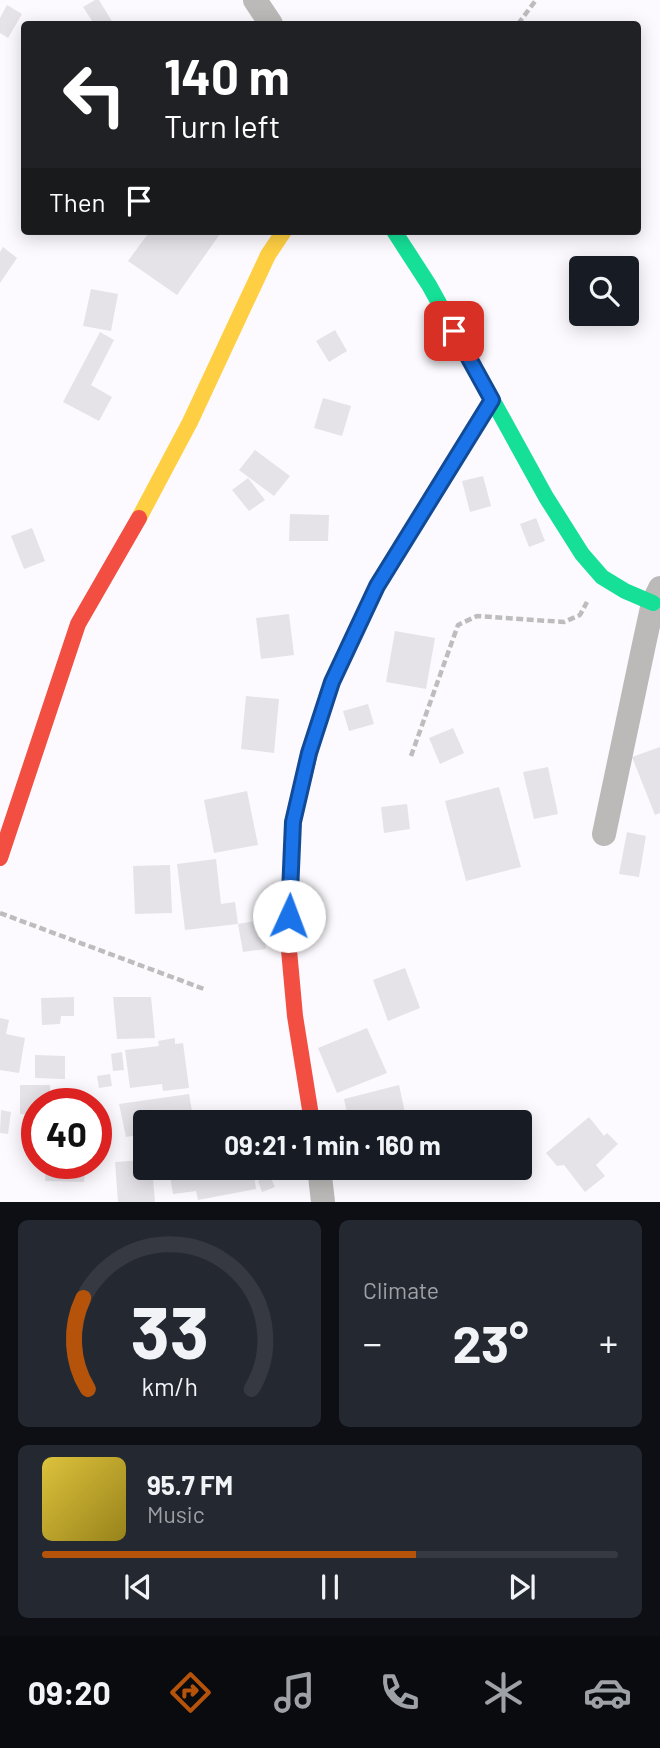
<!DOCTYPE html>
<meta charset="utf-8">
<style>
:root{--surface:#171b24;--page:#242831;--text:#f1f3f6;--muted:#9ea1a6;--line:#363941;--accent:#b45309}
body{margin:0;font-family:Barlow,sans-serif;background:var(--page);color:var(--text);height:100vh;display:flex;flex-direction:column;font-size:26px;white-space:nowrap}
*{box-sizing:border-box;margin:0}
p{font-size:23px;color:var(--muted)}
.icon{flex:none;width:38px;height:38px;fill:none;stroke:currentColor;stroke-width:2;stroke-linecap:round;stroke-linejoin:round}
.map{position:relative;height:1202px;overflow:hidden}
.side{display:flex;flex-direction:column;gap:18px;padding:18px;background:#0d0f14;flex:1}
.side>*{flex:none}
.hud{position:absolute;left:21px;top:21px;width:620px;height:214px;border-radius:7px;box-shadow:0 4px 18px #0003;background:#202124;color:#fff;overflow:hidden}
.tools{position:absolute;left:569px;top:256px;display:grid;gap:14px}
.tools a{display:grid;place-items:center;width:70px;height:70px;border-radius:7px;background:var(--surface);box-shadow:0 4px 18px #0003;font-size:35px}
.speed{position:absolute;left:21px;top:1088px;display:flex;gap:14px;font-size:35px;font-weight:700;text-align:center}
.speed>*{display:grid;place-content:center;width:91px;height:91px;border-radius:50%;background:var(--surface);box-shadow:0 4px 18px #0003;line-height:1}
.speed .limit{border:10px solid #d22;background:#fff;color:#111}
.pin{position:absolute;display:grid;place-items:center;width:60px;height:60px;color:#fff;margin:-30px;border-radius:14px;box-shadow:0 4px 10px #0006}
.me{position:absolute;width:77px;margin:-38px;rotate:2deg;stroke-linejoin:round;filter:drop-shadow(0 0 5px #0008)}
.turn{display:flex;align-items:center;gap:24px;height:147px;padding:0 28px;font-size:32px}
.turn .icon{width:91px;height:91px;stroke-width:2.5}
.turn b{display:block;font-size:49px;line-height:60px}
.then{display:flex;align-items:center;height:66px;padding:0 28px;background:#0003;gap:14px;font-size:26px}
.big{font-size:52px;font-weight:700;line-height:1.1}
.side .card{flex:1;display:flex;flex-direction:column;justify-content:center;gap:10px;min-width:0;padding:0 24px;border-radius:10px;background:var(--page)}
.side .dial{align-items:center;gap:0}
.dial svg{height:182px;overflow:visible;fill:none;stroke:var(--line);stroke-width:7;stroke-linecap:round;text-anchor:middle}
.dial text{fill:var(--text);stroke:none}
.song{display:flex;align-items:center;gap:21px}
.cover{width:84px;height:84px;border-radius:10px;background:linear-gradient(135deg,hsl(50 70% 55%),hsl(50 70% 35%))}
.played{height:7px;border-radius:4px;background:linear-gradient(90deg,var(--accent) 65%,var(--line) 65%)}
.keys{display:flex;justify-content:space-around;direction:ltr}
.heat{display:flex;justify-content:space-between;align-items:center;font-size:38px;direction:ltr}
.side .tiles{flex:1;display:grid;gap:18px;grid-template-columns:1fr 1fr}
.card:last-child{grid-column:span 2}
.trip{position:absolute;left:133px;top:1110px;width:399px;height:70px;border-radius:7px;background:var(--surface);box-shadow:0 4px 18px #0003;font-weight:700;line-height:70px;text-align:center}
.tabs{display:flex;height:112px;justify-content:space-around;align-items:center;background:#090b0e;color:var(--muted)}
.tabs .icon{width:49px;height:49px}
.tabs .selected{color:var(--accent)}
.tabs b{font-size:32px;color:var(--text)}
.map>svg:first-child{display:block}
</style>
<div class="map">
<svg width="660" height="1202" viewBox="0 0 660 1202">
<rect width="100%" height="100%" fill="#fcfafe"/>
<g fill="#e5e3e8">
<path d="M95,0h4l14,23 -4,1h-15l-11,-17z"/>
<path d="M7,5l15,9 -14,24 -8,-5v-15z"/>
<path d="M150,231h72l-45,64 -49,-34z"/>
<path d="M3,247l14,11 -17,25v-31z"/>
<path d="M91,289l27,5 -7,37 -28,-5z"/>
<path d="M335,330l12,21 -18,11 -13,-21z"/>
<path d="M100,332l14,8 -23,45 21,12 -13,24 -36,-19z"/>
<path d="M323,398l28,8 -9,30 -28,-8z"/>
<path d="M255,450l35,26 -16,20 -35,-26z"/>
<path d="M483,476l8,30 -21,6 -8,-31z"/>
<path d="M248,478l17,22 -16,11 -17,-21z"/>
<path d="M290,514l39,1 -1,26h-39z"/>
<path d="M536,518l9,23 -16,6 -9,-23z"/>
<path d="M32,528l13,33 -21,8 -13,-33z"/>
<path d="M289,614l5,41 -33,4 -5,-41z"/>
<path d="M395,631l40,7 -9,51 -40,-7z"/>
<path d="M246,696l33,3 -5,54 -33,-4z"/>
<path d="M368,704l6,20 -25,7 -6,-20z"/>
<path d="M453,728l11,25 -24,11 -11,-26z"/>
<path d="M660,747v66l-5,2 -23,-58z"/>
<path d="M548,767l10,47 -24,5 -11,-47z"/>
<path d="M499,787l22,80 -55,14 -21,-80z"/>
<path d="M247,791l11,54 -44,8 -10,-53z"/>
<path d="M407,804l3,25 -26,4 -3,-26z"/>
<path d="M627,832l19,4 -7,41 -20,-3z"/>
<path d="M216,859l5,45 14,-2 3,22 23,-4 5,29 -23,3 -5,-28 -53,6 -8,-66z"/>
<path d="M170,865l2,48 -37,1 -2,-48z"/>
<path d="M405,968l15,40 -32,13 -15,-41z"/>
<path d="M74,997v19h-13l-1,8 -18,1 -1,-27z"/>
<path d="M113,997h38l4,41 -38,1z"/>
<path d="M0,1018l9,2 -3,14 19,4 -6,35 -19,-3z"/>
<path d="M367,1028l20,45 -50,20 -19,-45z"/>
<path d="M175,1038v6l8,-1 6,45 -26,3 -1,-7 -32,4 -5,-38 34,-4 -1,-5z"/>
<path d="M122,1052l2,18 -11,1 -2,-17z"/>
<path d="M35,1055l30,1v23l-30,-1z"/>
<path d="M110,1074l2,12 -13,2 -2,-12z"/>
<path d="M20,1085h30v19h-13v11l-17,-1z"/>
<path d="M399,1085l8,37h-58l-5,-23z"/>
<path d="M189,1094l5,28h-49v12l-19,3 -7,-33z"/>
<path d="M1,1110l10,2 -3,22 -8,-1z"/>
<path d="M292,1115l2,7h-30v-1z"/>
<path d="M589,1117l15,19 3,-3 11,11 -22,21 9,11 -20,16 -21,-27 -7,1 -11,-13z"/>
<path d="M145,1160v7h7l3,35h-37l-3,-40z"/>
<path d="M46,1164h39l-1,18 -39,-1z"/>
<path d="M174,1167h79l3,22 -58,11 -2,-9 -23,3 -4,-23 6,-1z"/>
<path d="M270,1176l5,11 -13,5 -4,-11z"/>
</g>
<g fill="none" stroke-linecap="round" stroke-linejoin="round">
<g stroke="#bebdbd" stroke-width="4.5" stroke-dasharray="7 3.5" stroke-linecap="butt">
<path d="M518,24l18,-24"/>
<path d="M411,756l47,-131 19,-9 87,6 16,-7 7,-13"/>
<path d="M0,913l204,76"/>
</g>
<g stroke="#bbbab9" stroke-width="24">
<path d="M255,0l16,24"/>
<path d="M604,834l39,-185 10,-46 7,-15"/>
<path d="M319,1167l4,35"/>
</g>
<g stroke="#16e098" stroke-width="16">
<path d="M394,231l35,54 117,212 36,57 20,23 23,14 28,12"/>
<path d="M313,740l19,-58 45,-96 115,-186"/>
</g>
<path stroke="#ffcf43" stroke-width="16" d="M139,518l51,-96 78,-167 16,-24"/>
<g stroke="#f24e42" stroke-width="16">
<path d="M0,858l78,-234 61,-106"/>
<path d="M312,1122l-17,-106 -7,-77 5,-117 20,-82"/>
</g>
</g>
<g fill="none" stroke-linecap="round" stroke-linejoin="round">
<defs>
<path id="route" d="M289,916l4,-94 16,-69 23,-71 45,-96 115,-186 -38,-69"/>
</defs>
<use href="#route" stroke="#114b97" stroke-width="18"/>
<use href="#route" stroke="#1a73e8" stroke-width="12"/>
</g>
</svg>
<div class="tools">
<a><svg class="icon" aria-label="search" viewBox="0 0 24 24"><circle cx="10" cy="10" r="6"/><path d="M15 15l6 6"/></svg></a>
</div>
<div class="speed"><div class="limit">40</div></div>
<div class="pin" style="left:454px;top:331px;background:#d93025"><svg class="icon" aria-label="arrive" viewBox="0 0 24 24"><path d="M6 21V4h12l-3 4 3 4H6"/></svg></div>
<svg class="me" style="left:289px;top:916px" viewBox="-20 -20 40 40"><circle r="19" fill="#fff"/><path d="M0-13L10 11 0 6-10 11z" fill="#1a73e8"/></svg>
<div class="trip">09:21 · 1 min · 160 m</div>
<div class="hud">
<div class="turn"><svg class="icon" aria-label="left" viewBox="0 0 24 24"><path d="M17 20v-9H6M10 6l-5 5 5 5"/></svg><div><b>140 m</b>Turn left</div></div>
<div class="then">Then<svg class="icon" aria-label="arrive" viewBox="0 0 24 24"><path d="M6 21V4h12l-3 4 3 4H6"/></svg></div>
</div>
</div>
<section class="side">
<div class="tiles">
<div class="card dial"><svg viewBox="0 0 100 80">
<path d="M14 69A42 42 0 1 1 86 69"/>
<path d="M14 69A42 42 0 0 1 12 29" stroke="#b45309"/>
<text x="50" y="56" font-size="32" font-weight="700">33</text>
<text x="50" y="72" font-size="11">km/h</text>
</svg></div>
<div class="card"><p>Climate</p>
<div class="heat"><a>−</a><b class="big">23°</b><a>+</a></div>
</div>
<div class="card">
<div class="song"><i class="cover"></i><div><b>95.7 FM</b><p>Music</p></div></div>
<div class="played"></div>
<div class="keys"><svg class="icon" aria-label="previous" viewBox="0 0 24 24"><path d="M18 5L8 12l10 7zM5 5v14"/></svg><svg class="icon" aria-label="pause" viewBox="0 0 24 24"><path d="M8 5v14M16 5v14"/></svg><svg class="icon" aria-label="next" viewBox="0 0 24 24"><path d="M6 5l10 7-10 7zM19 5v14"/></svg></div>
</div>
</div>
</section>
<nav class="tabs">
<b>09:20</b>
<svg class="icon selected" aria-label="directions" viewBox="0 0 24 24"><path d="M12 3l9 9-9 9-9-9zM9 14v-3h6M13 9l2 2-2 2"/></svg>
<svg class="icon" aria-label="music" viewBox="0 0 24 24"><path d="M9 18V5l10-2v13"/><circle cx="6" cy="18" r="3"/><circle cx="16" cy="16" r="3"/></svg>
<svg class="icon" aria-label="phone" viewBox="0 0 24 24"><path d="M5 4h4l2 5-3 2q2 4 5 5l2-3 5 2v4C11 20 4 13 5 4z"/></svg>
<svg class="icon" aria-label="climate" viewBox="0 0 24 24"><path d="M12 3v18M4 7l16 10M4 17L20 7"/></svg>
<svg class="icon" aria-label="car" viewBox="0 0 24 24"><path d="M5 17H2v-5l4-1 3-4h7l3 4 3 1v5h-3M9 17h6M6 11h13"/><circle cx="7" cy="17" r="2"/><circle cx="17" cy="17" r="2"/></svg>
</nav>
